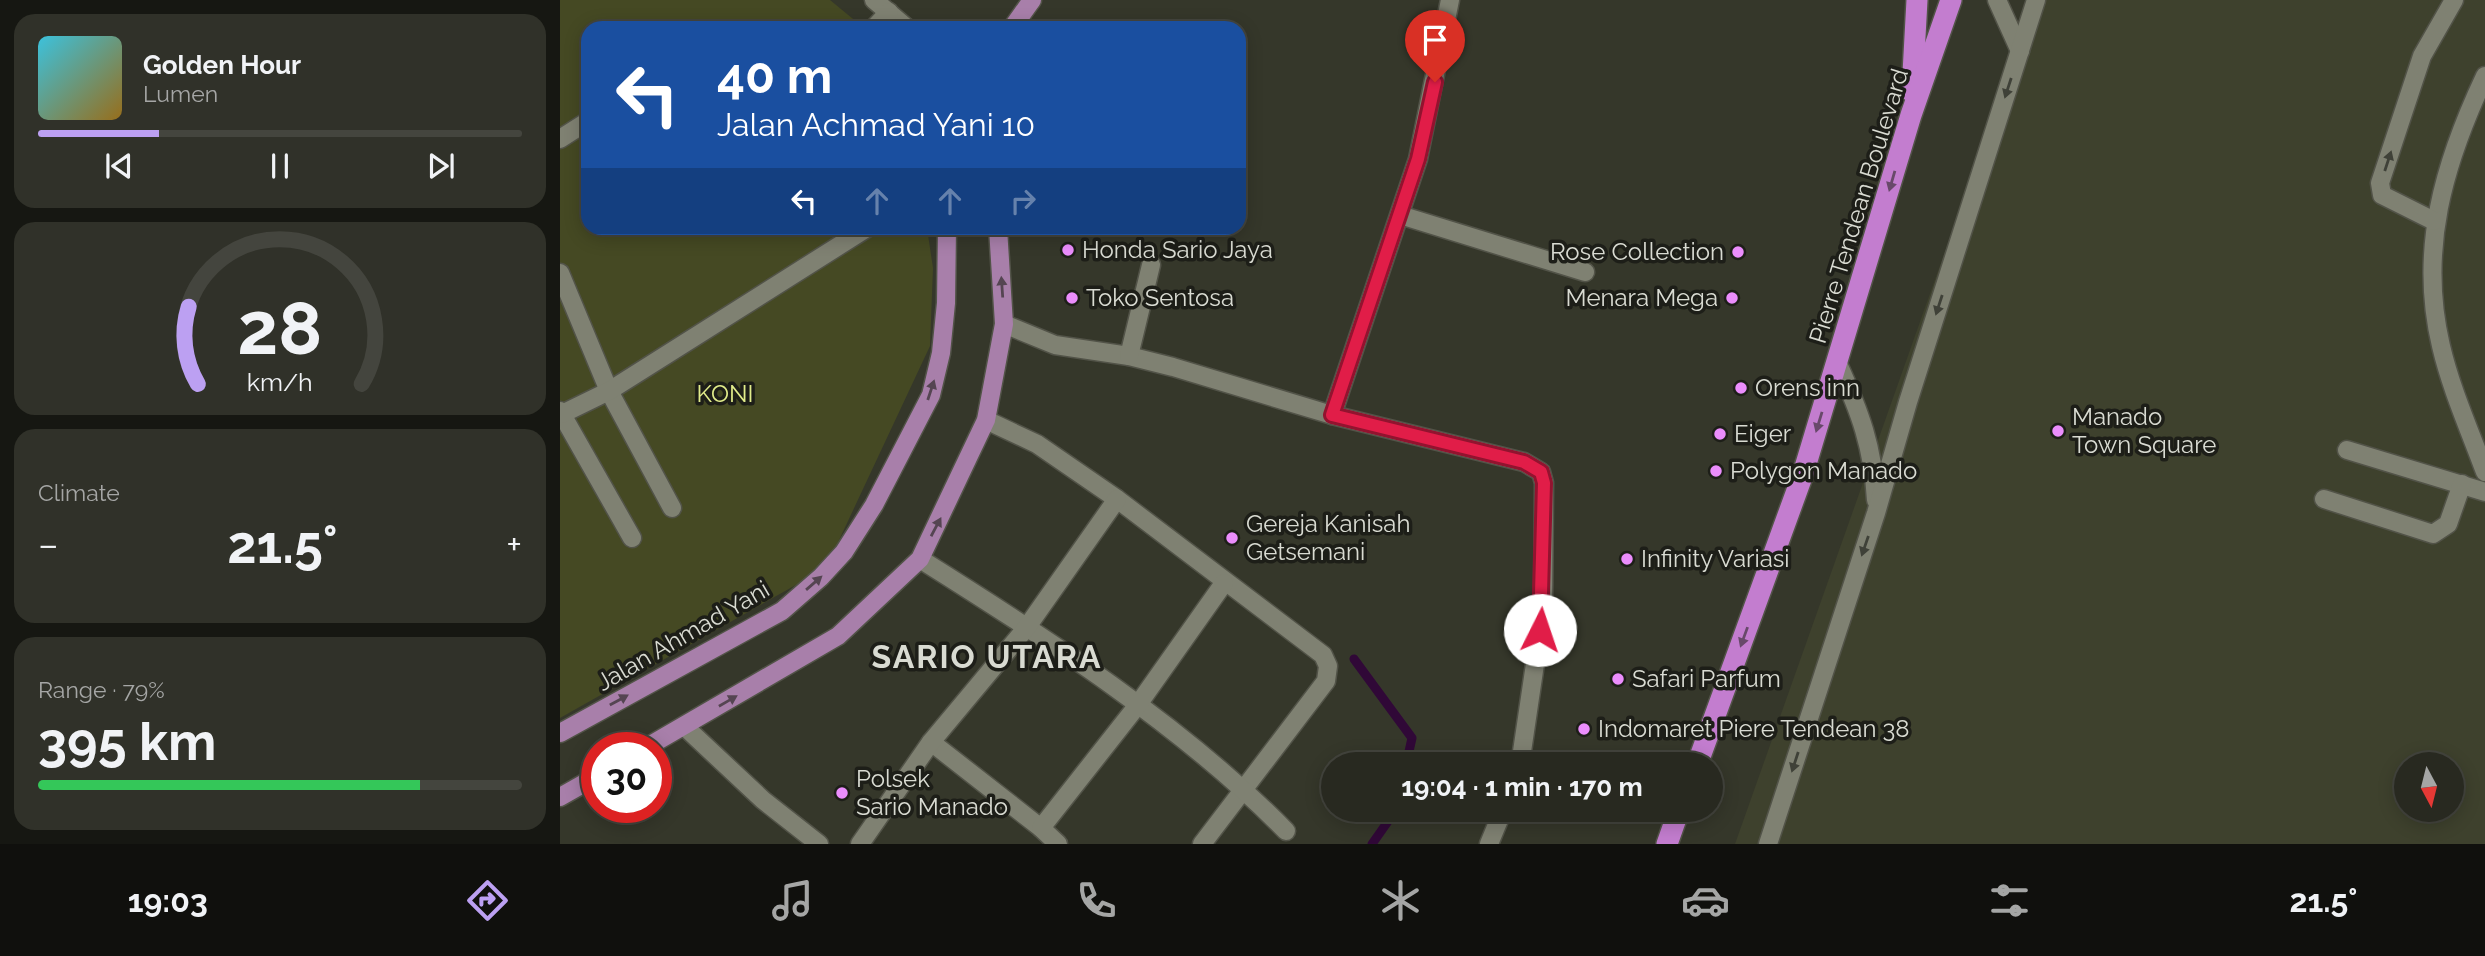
<!DOCTYPE html>
<meta charset="utf-8">
<style>
:root{--surface:#282920;--page:#303129;--text:#f1f3f6;--muted:#a5a6a5;--line:#44453e;--accent:#bca0f2}
body{margin:0;font-family:Raleway,sans-serif;background:var(--page);color:var(--text);height:100vh;display:flex;flex-direction:column;font-size:26px;white-space:nowrap}
*{box-sizing:border-box;margin:0}
p{font-size:23px;color:var(--muted)}
.icon{flex:none;width:38px;height:38px;fill:none;stroke:currentColor;stroke-width:2;stroke-linecap:round;stroke-linejoin:round}
.map{position:relative;flex:1;overflow:hidden}
.side{display:flex;flex-direction:column;gap:14px;padding:14px;background:#161712;width:560px}
.side>*{flex:none}
.guide{position:absolute;left:21px;top:21px;width:665px;height:214px;border-radius:21px;box-shadow:0 4px 18px #0003,0 0 0 2px var(--line);background:#1a4fa0;color:#fff;overflow:hidden}
.needle{width:46px;rotate:173deg}
.buttons{position:absolute;left:1834px;top:752px;display:grid;gap:14px}
.buttons a{display:grid;place-items:center;width:70px;height:70px;border-radius:50%;background:var(--surface);box-shadow:0 4px 18px #0003,0 0 0 2px var(--line);font-size:35px}
.speed{position:absolute;left:21px;top:732px;display:flex;gap:14px;font-size:35px;font-weight:700;text-align:center}
.speed>*{display:grid;place-content:center;width:91px;height:91px;border-radius:50%;background:var(--surface);box-shadow:0 4px 18px #0003,0 0 0 2px var(--line);line-height:1}
.speed .limit{border:10px solid #d22;background:#fff;color:#111}
.pin{position:absolute;display:grid;place-items:center;width:60px;height:60px;color:#fff;margin:-72px -30px;border-radius:50% 50% 50% 0;rotate:-45deg;box-shadow:0 0 7px #0007}
.pin .icon{rotate:45deg}
.me{position:absolute;width:77px;margin:-38px;rotate:4deg;stroke-linejoin:round;filter:drop-shadow(0 0 5px #0008)}
.turn{display:flex;align-items:center;gap:24px;height:147px;padding:0 21px;font-size:32px}
.turn .icon{width:91px;height:91px;stroke-width:2.5}
.turn b{display:block;font-size:49px;line-height:60px}
.lanes{display:flex;align-items:center;height:66px;padding:0 21px;background:#0003;justify-content:center;gap:35px;direction:ltr}
.lanes .off{opacity:.35}
.big{font-size:52px;font-weight:700;line-height:1.1}
.side .card{flex:1;display:flex;flex-direction:column;justify-content:center;gap:10px;min-width:0;padding:0 24px;border-radius:21px;background:var(--page)}
.side .dial{align-items:center;gap:0}
.dial svg{height:182px;overflow:visible;fill:none;stroke:var(--line);stroke-width:7;stroke-linecap:round;text-anchor:middle}
.dial text{fill:var(--text);stroke:none}
.song{display:flex;align-items:center;gap:21px}
.cover{width:84px;height:84px;border-radius:10px;background:linear-gradient(135deg,hsl(190 70% 55%),hsl(40 70% 35%))}
.played{height:7px;border-radius:4px;background:linear-gradient(90deg,var(--accent) 25%,var(--line) 25%)}
.keys{display:flex;justify-content:space-around;direction:ltr}
.heat{display:flex;justify-content:space-between;align-items:center;font-size:38px;direction:ltr}
.charge{height:10px;border-radius:5px;background:linear-gradient(90deg,#34c759 79%,var(--line) 0)}
.trip{position:absolute;left:761px;top:752px;width:402px;height:70px;border-radius:35px;background:var(--surface);box-shadow:0 4px 18px #0003,0 0 0 2px var(--line);font-weight:700;line-height:70px;text-align:center}
.menu{display:flex;height:112px;justify-content:space-around;align-items:center;background:#10100d;color:var(--muted)}
.menu .icon{width:49px;height:49px}
.menu .active{color:var(--accent)}
.menu b{font-size:32px;color:var(--text)}
main{display:flex;flex:1;min-height:0}
.map>svg:first-child{display:block}
</style>
<main>
<section class="side">
<div class="card">
<div class="song"><i class="cover"></i><div><b>Golden Hour</b><p>Lumen</p></div></div>
<div class="played"></div>
<div class="keys"><svg class="icon" aria-label="previous" viewBox="0 0 24 24"><path d="M18 5L8 12l10 7zM5 5v14"/></svg><svg class="icon" aria-label="pause" viewBox="0 0 24 24"><path d="M8 5v14M16 5v14"/></svg><svg class="icon" aria-label="next" viewBox="0 0 24 24"><path d="M6 5l10 7-10 7zM19 5v14"/></svg></div>
</div>
<div class="card dial"><svg viewBox="0 0 100 80">
<path d="M14 69A42 42 0 1 1 86 69"/>
<path d="M14 69A42 42 0 0 1 10 35" stroke="#bca0f2"/>
<text x="50" y="56" font-size="32" font-weight="700">28</text>
<text x="50" y="72" font-size="11">km/h</text>
</svg></div>
<div class="card"><p>Climate</p>
<div class="heat"><a>−</a><b class="big">21.5°</b><a>+</a></div>
</div>
<div class="card"><p>Range · 79%</p><b class="big">395 km</b><div class="charge"></div></div>
</section>
<div class="map">
<svg width="1925" height="844" viewBox="0 0 1925 844">
<rect width="100%" height="100%" fill="#35372a"/>
<path fill="#3e412d" fill-rule="evenodd" d="M1474,0h451v844h-750zM1846,765h46v45h-46z"/>
<path fill="#454923" d="M0,0h270l34,28h-276v200h339l6,40 -3,78 -104,222 -266,150z"/>
<g fill="none" stroke-linecap="round" stroke-linejoin="round">
<g stroke="#300837" stroke-width="9">
<path d="M794,659l58,79 -6,27"/>
<path d="M812,844l24,-34"/>
</g>
<defs>
<g id="minor">
<path d="M314,0l33,28"/>
<path d="M1437,0l23,51"/>
<path d="M314,28l15,-16"/>
<path d="M1925,76c-41,87 -67,174 -44,270 10,43 29,85 44,126"/>
<path d="M0,139l28,-18"/>
<path d="M840,215l185,57"/>
<path d="M1874,221l-52,-26 -2,-12 42,-127 32,-56"/>
<path d="M0,273l49,118 63,117"/>
<path d="M444,324l51,21 74,11 44,11 159,48 192,47 17,10 3,11 -1,127 -23,155"/>
<path d="M569,356l22,-91"/>
<path d="M1278,364c22,48 35,83 38,136"/>
<path d="M0,411l72,127"/>
<path d="M2,414l47,-23 258,-163"/>
<path d="M772,415l86,-256 32,-159"/>
<path d="M426,420l51,24 80,55 206,156 5,11 -2,15 -124,163"/>
<path d="M1787,450l138,42"/>
<path d="M1764,499l109,35 15,-10 14,-40"/>
<path d="M360,559c126,79 262,166 366,272"/>
<path d="M124,726l79,74 56,44"/>
<path d="M371,742l110,86"/>
<path d="M300,844l71,-102 96,-115 90,-128"/>
<path d="M498,844l-17,-16 96,-122 87,-123"/>
<path d="M929,844l14,-34"/>
<path d="M1208,844l108,-331 32,-111 128,-402"/>
</g>
<g id="major">
<path d="M452,28l20,-28"/>
<path d="M0,733l222,-122 39,-34 23,-25 30,-47 57,-110 10,-42 5,-50 1,-75"/>
<path d="M87,747l191,-111 82,-77 66,-139 18,-96 -6,-96"/>
<path d="M0,797l37,-21"/>
</g>
<g id="highway">
<path d="M1352,92l5,-92"/>
<path d="M1137,765l106,-291 108,-359 40,-115"/>
<path d="M1107,844l12,-34"/>
</g>
</defs>
<use href="#minor" stroke="#525348" stroke-width="21"/>
<use href="#major" stroke="#525348" stroke-width="21"/>
<use href="#highway" stroke="#525348" stroke-width="24"/>
<use href="#minor" stroke="#7f8172" stroke-width="18"/>
<use href="#major" stroke="#a87faa" stroke-width="18"/>
<use href="#highway" stroke="#c37dcf" stroke-width="21"/>
</g>
<defs><path id="oneway-solid" d="M-6-.8H1V-3.2L6.5 0L1 3.2V.8H-6Z" transform="scale(1.75)"/></defs>
<g fill="#3f4138">
<use href="#oneway-solid" transform="translate(1448 88) rotate(108)"/>
<use href="#oneway-solid" transform="translate(1828 161) rotate(-72)"/>
<use href="#oneway-solid" transform="translate(1379 305) rotate(108)"/>
<use href="#oneway-solid" transform="translate(1305 546) rotate(109)"/>
<use href="#oneway-solid" transform="translate(1235 762) rotate(108)"/>
</g>
<g fill="#68496a">
<use href="#oneway-solid" transform="translate(1332 181) rotate(106)"/>
<use href="#oneway-solid" transform="translate(1259 422) rotate(107)"/>
<use href="#oneway-solid" transform="translate(1184 637) rotate(110)"/>
</g>
<g fill="#554552">
<use href="#oneway-solid" transform="translate(442 287) rotate(-94)"/>
<use href="#oneway-solid" transform="translate(371 390) rotate(-72)"/>
<use href="#oneway-solid" transform="translate(376 527) rotate(-62)"/>
<use href="#oneway-solid" transform="translate(254 583) rotate(-41)"/>
<use href="#oneway-solid" transform="translate(59 700) rotate(-29)"/>
<use href="#oneway-solid" transform="translate(168 701) rotate(-30)"/>
</g>
<g fill="none" stroke-linecap="round" stroke-linejoin="round">
<defs>
<path id="route" d="M875,82l-17,77 -86,256 192,47 17,10 3,11 -4,147"/>
</defs>
<use href="#route" stroke="#92132f" stroke-width="18"/>
<use href="#route" stroke="#e11d48" stroke-width="12"/>
</g>
<g fill="#eb8dfc" stroke="#1d1e18" stroke-width="2.5">
<circle cx="508" cy="250" r="7"/>
<circle cx="1178" cy="252" r="7"/>
<circle cx="512" cy="298" r="7"/>
<circle cx="1172" cy="298" r="7"/>
<circle cx="1181" cy="388" r="7"/>
<circle cx="1498" cy="431" r="7"/>
<circle cx="1160" cy="434" r="7"/>
<circle cx="1156" cy="471" r="7"/>
<circle cx="672" cy="538" r="7"/>
<circle cx="1067" cy="559" r="7"/>
<circle cx="1058" cy="679" r="7"/>
<circle cx="1024" cy="729" r="7"/>
<circle cx="282" cy="793" r="7"/>
</g>
<g text-anchor="middle" stroke-width="7" stroke-linejoin="round" paint-order="stroke">
<g font-size="24" fill="#d9dbd2" stroke="#1d1e18">
<text transform="translate(1299 206) rotate(-73)" y="8">Pierre Tendean Boulevard</text>
<text transform="translate(123 636) rotate(-30)" y="8">Jalan Ahmad Yani</text>
</g>
<g font-size="24" fill="#d9dbd2" stroke="#1d1e18" text-anchor="start">
<text x="522" y="258">Honda Sario Jaya</text>
<text x="1164" y="260" text-anchor="end">Rose Collection</text>
<text x="526" y="306">Toko Sentosa</text>
<text x="1158" y="306" text-anchor="end">Menara Mega</text>
<text x="1195" y="396">Orens inn</text>
<text x="1512" y="425">Manado<tspan x="1512" dy="28">Town Square</tspan></text>
<text x="1174" y="442">Eiger</text>
<text x="1170" y="479">Polygon Manado</text>
<text x="686" y="532">Gereja Kanisah<tspan x="686" dy="28">Getsemani</tspan></text>
<text x="1081" y="567">Infinity Variasi</text>
<text x="1072" y="687">Safari Parfum</text>
<text x="1038" y="737">Indomaret Piere Tendean 38</text>
<text x="296" y="787">Polsek<tspan x="296" dy="28">Sario Manado</tspan></text>
</g>
<g font-size="24" fill="#e1ec8a" stroke="#1d1e18">
<text x="165" y="402">KONI</text>
</g>
<g font-size="32" font-weight="bold" letter-spacing="2" fill="#d9dbd2" stroke="#1d1e18">
<text x="427" y="668">SARIO UTARA</text>
</g>
</g>
</svg>
<div class="buttons">
<a><svg class="needle" viewBox="-14 -14 28 28"><path d="M0-13l5 13h-10z" fill="#e53935"/><path d="M0 13l5-13h-10z" fill="#a5a6a5"/></svg></a>
</div>
<div class="speed"><div class="limit">30</div></div>
<div class="pin" style="left:875px;top:82px;background:#d93025"><svg class="icon" aria-label="arrive" viewBox="0 0 24 24"><path d="M6 21V4h12l-3 4 3 4H6"/></svg></div>
<svg class="me" style="left:980px;top:630px" viewBox="-20 -20 40 40"><circle r="19" fill="#fff"/><path d="M0-13L10 11 0 6-10 11z" fill="#e11d48"/></svg>
<div class="trip">19:04 · 1 min · 170 m</div>
<div class="guide">
<div class="turn"><svg class="icon" aria-label="left" viewBox="0 0 24 24"><path d="M17 20v-9H6M10 6l-5 5 5 5"/></svg><div><b>40 m</b>Jalan Achmad Yani 10</div></div>
<div class="lanes"><svg class="icon" aria-label="left" viewBox="0 0 24 24"><path d="M17 20v-9H6M10 6l-5 5 5 5"/></svg><svg class="icon off" aria-label="ahead" viewBox="0 0 24 24"><path d="M12 20V5M6 11l6-6 6 6"/></svg><svg class="icon off" aria-label="ahead" viewBox="0 0 24 24"><path d="M12 20V5M6 11l6-6 6 6"/></svg><svg class="icon off" aria-label="right" viewBox="0 0 24 24"><path d="M7 20v-9h11M14 6l5 5-5 5"/></svg></div>
</div>
</div>
</main>
<nav class="menu">
<b>19:03</b>
<svg class="icon active" aria-label="directions" viewBox="0 0 24 24"><path d="M12 3l9 9-9 9-9-9zM9 14v-3h6M13 9l2 2-2 2"/></svg>
<svg class="icon" aria-label="music" viewBox="0 0 24 24"><path d="M9 18V5l10-2v13"/><circle cx="6" cy="18" r="3"/><circle cx="16" cy="16" r="3"/></svg>
<svg class="icon" aria-label="phone" viewBox="0 0 24 24"><path d="M5 4h4l2 5-3 2q2 4 5 5l2-3 5 2v4C11 20 4 13 5 4z"/></svg>
<svg class="icon" aria-label="climate" viewBox="0 0 24 24"><path d="M12 3v18M4 7l16 10M4 17L20 7"/></svg>
<svg class="icon" aria-label="car" viewBox="0 0 24 24"><path d="M5 17H2v-5l4-1 3-4h7l3 4 3 1v5h-3M9 17h6M6 11h13"/><circle cx="7" cy="17" r="2"/><circle cx="17" cy="17" r="2"/></svg>
<svg class="icon" aria-label="filters" viewBox="0 0 24 24"><path d="M4 7h16M4 17h16"/><circle cx="9" cy="7" r="2"/><circle cx="15" cy="17" r="2"/></svg>
<b>21.5°</b>
</nav>
